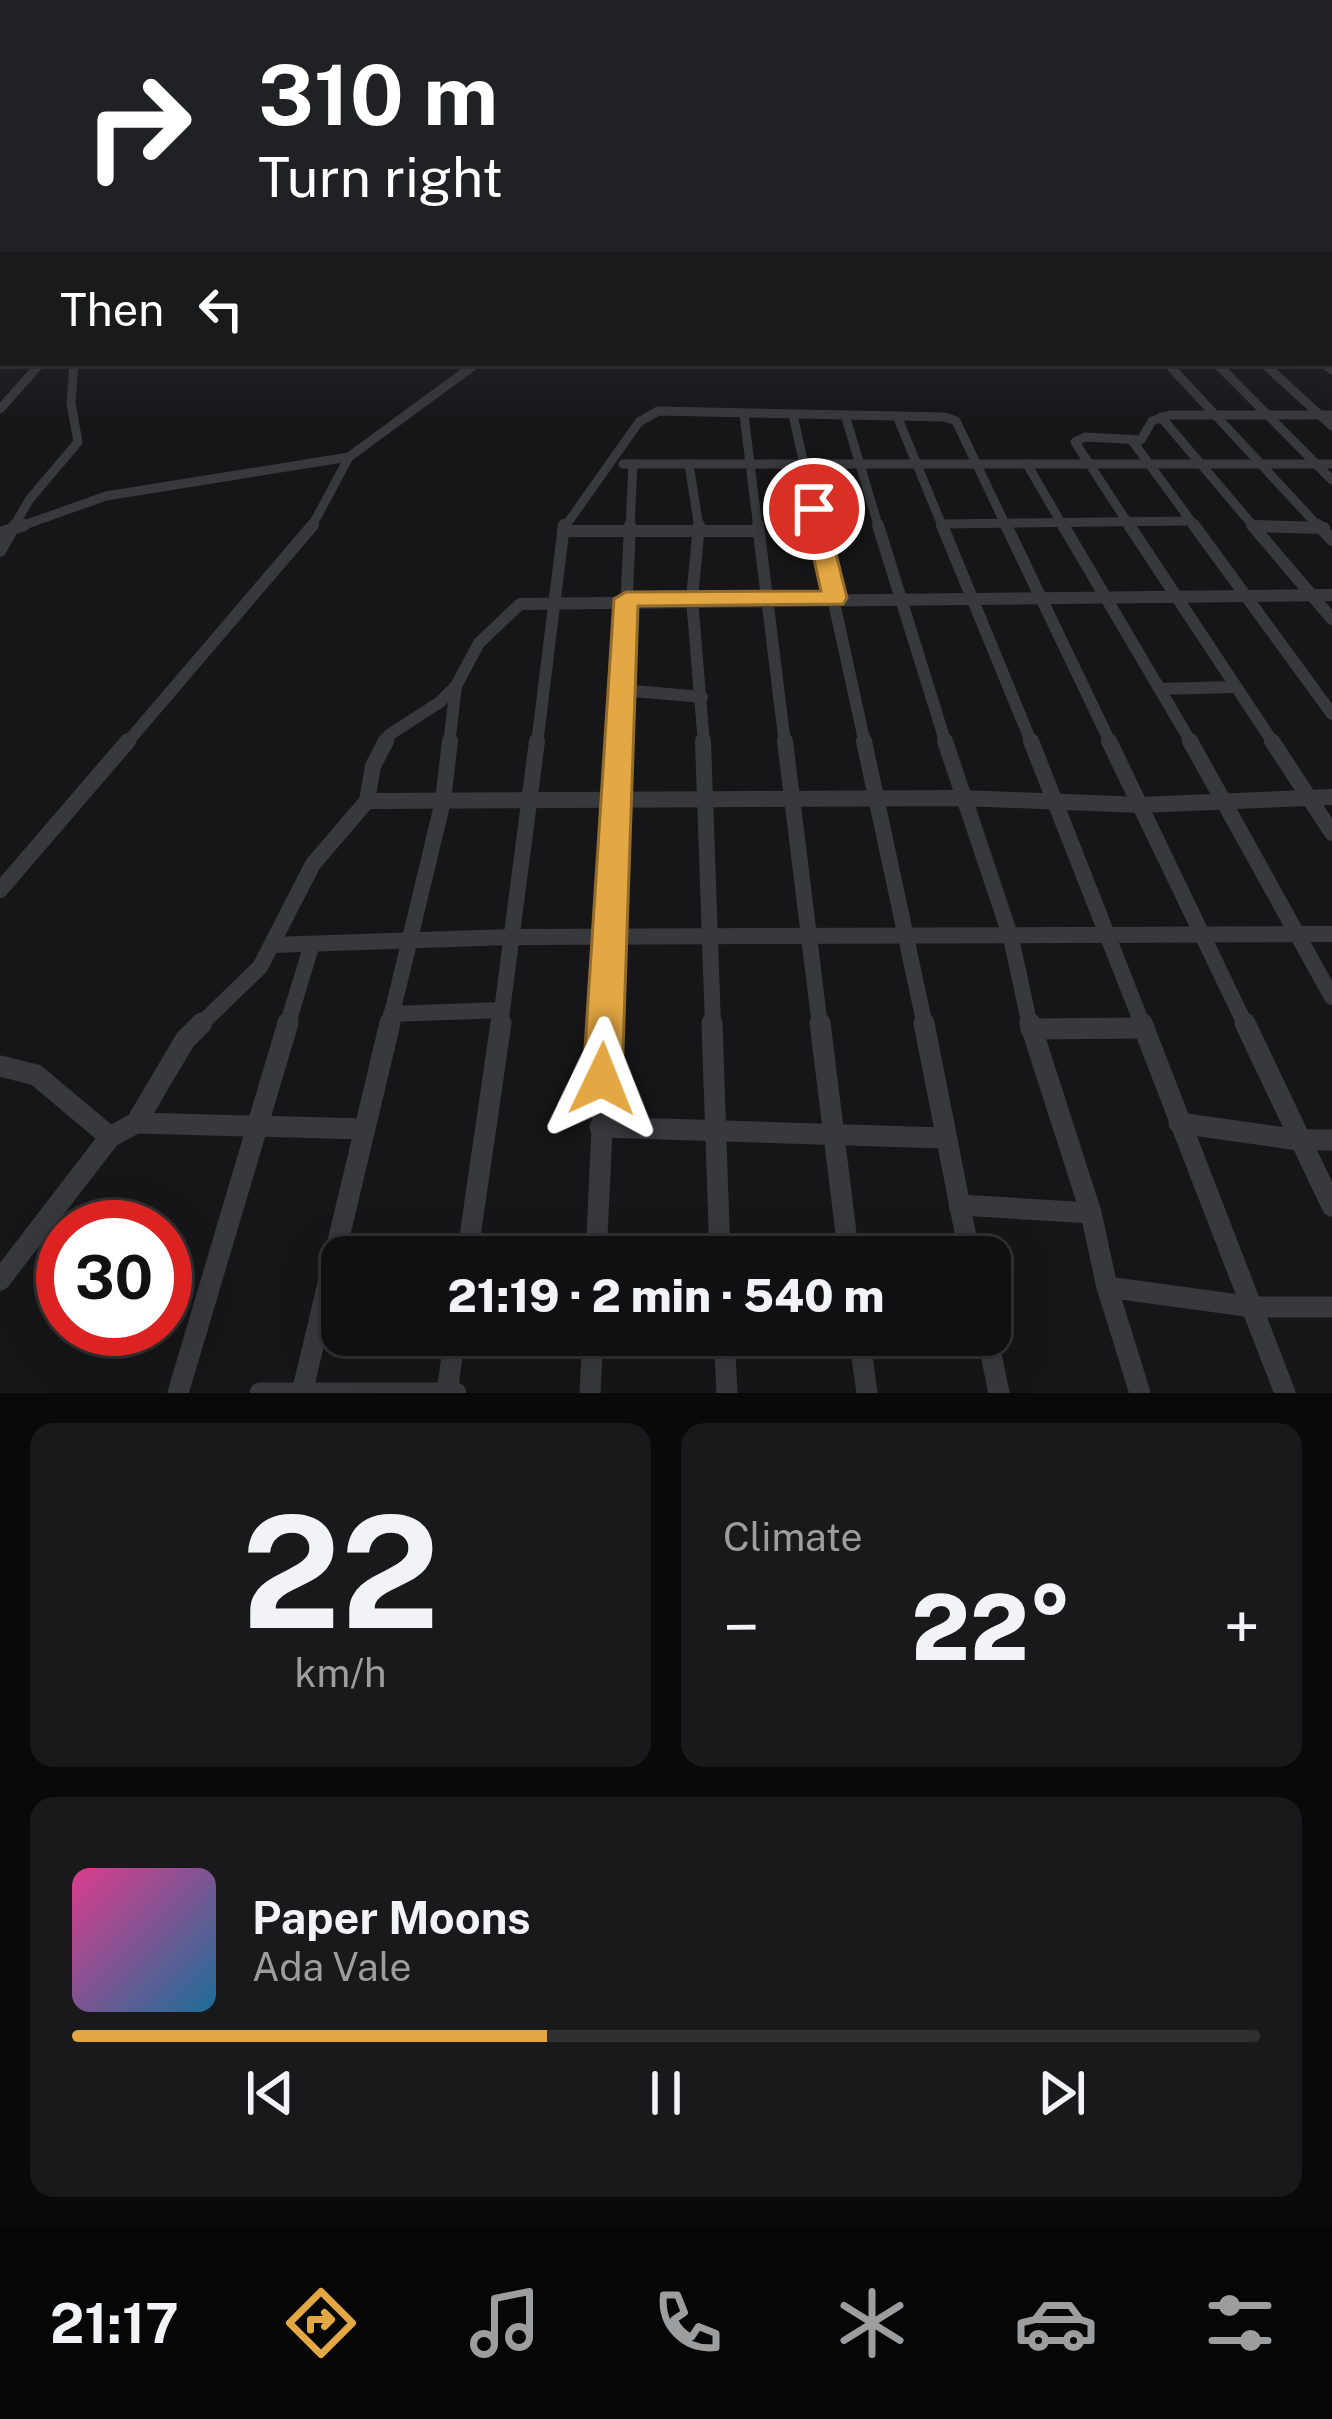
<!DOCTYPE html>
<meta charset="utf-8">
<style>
:root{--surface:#101012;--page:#19191b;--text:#f1f3f6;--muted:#9c9d9f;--line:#303032;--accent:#e3a743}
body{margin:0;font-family:"Public Sans",sans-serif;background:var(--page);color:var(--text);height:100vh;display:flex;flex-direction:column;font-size:45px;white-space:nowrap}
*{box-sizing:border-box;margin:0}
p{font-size:39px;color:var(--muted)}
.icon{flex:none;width:66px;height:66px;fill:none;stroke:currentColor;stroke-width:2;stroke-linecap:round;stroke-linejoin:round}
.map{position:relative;height:1393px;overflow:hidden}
.panel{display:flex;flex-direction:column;gap:30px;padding:30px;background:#09090a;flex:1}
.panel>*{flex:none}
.banner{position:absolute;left:0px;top:0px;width:1332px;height:366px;box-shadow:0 12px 48px #0002,0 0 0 3px var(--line);background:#202124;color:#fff;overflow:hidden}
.speed{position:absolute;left:36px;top:1200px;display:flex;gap:24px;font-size:60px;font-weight:700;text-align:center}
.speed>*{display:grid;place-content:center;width:156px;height:156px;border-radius:50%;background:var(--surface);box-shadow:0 12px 48px #0002,0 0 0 3px var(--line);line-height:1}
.speed .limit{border:18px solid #d22;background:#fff;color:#111}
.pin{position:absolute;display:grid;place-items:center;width:102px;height:102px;color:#fff;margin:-51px;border:6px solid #fff;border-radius:50%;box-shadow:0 3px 12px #0007}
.me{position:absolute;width:132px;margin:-66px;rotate:2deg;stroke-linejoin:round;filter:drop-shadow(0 0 9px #0008)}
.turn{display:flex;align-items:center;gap:42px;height:252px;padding:0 60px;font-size:54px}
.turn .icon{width:156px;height:156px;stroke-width:2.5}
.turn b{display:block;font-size:84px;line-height:102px}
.then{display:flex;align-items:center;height:114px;padding:0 60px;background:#0003;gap:24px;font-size:45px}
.big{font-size:90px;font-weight:800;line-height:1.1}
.panel .tile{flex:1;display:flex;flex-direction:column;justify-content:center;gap:18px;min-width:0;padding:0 42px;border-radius:24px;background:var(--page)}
.panel .dial{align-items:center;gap:0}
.dial b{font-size:156px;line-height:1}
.song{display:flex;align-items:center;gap:36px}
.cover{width:144px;height:144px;border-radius:18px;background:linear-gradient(135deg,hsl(330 70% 55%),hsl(200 70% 35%))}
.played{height:12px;border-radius:6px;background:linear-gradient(90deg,var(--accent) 40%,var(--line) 40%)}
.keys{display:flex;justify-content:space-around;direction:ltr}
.heat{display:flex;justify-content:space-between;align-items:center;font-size:66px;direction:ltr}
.panel .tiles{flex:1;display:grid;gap:30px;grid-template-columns:1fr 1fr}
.tile:last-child{grid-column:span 2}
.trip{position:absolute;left:321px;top:1236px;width:690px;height:120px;border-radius:24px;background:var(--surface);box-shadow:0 12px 48px #0002,0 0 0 3px var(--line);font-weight:800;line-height:120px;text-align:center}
.dock{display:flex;height:192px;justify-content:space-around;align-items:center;background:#060607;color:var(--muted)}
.dock .icon{width:84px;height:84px}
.dock .selected{color:var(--accent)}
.dock b{font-size:54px;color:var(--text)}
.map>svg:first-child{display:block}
</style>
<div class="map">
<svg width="1332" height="1393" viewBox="0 0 1332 1393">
<rect width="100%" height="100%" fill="#161618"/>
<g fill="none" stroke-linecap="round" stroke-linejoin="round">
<g stroke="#38393d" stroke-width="9">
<path d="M1167,363l153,165"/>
<path d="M1216,363l116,117"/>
<path d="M1263,363l69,63"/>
<path d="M1324,363l8,7"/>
<path d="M0,409l41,-46"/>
<path d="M744,415l14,113"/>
<path d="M793,415l25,113"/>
<path d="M845,415l34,113"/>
<path d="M897,416l46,112"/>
<path d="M1161,417l94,111"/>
<path d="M1131,439l65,89"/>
<path d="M623,464h709"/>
<path d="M689,464l10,64"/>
<path d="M1027,464l37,64"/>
<path d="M944,524l245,-3"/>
<path d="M1257,526l53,2"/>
<path d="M13,528l16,-28 49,-58 -7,-39 3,-40"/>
<path d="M16,528l90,-32 243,-39"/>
<path d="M311,528l38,-71 128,-94"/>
<path d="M564,528l75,-106 19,-11 287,6 11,4 51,107"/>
<path d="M630,528l3,-64"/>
<path d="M1131,528l-56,-86 10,-5 56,3 11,-19 18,-6h162"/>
</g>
<g stroke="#38393d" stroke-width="12">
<path d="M699,525l-7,74 12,145"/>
<path d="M758,525l27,219"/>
<path d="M817,525l48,219"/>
<path d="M878,525l68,219"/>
<path d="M942,525l90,219"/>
<path d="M1006,525l105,219"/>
<path d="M1063,525l129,219"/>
<path d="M1129,525l145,219"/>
<path d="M1194,525l138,189"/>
<path d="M1252,525l80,94"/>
<path d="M1318,525l14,15"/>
<path d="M1257,526l67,2"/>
<path d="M563,531h194"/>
<path d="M0,533l24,-8"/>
<path d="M0,551l15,-26"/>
<path d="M1160,689l74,-2"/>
<path d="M622,690l80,7"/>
<path d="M126,744l187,-219"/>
<path d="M384,744l5,-9 51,-33 16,-16 23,-43 41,-39 812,-9"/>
<path d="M449,744l7,-58"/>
<path d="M537,744l27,-219"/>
<path d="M620,744l10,-219"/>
</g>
<g stroke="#38393d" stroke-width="16">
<path d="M703,741l10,285"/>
<path d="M785,741l35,285"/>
<path d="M864,741l61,285"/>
<path d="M945,741l66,197 19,88"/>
<path d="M1031,741l112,285"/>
<path d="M1109,741l137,285"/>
<path d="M1190,741l142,256"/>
<path d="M1272,741l60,92"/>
<path d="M367,801l595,-3 179,7 191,-8"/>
<path d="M0,890l128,-149"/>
<path d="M272,945l241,-8 819,-3"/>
<path d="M391,1014l111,-4"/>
<path d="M199,1026l61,-59 53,-103 54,-63 6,-35 13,-25"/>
<path d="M287,1026l25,-82"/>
<path d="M389,1026l54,-225 7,-60"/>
<path d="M500,1026l37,-285"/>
<path d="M607,1026l13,-285"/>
</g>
<g stroke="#38393d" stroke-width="21">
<path d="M712,1023l8,234"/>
<path d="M820,1023l29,234"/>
<path d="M924,1023l46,234"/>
<path d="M1030,1023l61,190 16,74 33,106"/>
<path d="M1142,1023l143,370"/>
<path d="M1245,1023l87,183"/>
<path d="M1031,1029l111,-1"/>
<path d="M0,1066l36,9 74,62"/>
<path d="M136,1123l228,6"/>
<path d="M1179,1123l120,17h33"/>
<path d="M600,1127l343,11"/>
<path d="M959,1205l132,8"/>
<path d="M467,1257l34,-234"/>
<path d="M596,1257l11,-234"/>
<path d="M0,1280l110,-143 26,-14 49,-83 17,-17"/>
<path d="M1107,1287l146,20h79"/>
<path d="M724,1335l3,58"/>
<path d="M859,1335l8,58"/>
<path d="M987,1335l12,58"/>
<path d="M178,1393l110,-370"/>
<path d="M260,1393h196"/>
<path d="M302,1393l88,-370"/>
<path d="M447,1393l8,-58"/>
<path d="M590,1393l3,-58"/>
</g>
</g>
<linearGradient id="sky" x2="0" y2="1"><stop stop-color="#0c0c0d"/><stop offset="0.54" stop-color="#363c48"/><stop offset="1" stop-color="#363c48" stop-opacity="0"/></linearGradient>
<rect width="1332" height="428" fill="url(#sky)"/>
<path fill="#e3a743" stroke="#946d2c" stroke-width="3" d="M814,502l11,7 22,89 -4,6 -205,2 -16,473 -6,14 -14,6 -13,-6 -6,-14 31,-480 12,-7 195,-1 -18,-82z"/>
</svg>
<div class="speed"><div class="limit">30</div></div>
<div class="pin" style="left:814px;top:509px;background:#d93025"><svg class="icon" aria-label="arrive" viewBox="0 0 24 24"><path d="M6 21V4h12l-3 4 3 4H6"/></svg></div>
<svg class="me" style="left:602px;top:1079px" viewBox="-20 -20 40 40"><path d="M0-17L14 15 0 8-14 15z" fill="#e3a743" stroke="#fff" stroke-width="4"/></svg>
<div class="trip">21:19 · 2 min · 540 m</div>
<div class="banner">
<div class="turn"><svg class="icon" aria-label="right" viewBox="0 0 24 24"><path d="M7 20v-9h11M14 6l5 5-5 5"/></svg><div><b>310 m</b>Turn right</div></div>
<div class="then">Then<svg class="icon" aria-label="left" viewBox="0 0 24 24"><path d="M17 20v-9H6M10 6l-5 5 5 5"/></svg></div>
</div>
</div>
<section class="panel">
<div class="tiles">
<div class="tile dial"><b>22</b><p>km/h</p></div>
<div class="tile"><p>Climate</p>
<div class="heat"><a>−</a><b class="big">22°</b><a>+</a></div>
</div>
<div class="tile">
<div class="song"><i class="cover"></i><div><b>Paper Moons</b><p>Ada Vale</p></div></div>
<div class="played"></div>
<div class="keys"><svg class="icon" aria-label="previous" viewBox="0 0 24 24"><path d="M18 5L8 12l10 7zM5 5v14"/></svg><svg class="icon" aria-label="pause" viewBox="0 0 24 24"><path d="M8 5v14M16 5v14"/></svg><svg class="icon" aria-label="next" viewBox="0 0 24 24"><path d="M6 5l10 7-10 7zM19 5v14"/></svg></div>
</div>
</div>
</section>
<nav class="dock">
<b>21:17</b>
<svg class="icon selected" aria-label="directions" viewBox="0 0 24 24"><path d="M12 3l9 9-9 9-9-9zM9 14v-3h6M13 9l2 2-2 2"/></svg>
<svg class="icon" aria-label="music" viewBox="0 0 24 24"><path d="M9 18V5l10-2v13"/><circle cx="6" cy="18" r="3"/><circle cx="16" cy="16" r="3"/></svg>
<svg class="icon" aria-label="phone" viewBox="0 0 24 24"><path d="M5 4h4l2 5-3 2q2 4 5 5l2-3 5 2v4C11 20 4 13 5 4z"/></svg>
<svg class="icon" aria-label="climate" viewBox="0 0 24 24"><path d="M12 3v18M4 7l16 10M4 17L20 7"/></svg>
<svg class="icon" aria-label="car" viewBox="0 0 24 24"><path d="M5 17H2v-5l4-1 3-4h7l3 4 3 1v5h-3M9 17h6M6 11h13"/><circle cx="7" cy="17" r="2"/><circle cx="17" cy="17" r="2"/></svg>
<svg class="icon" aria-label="filters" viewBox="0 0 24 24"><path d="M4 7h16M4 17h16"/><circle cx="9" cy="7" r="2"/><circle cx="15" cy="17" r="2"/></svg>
</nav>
